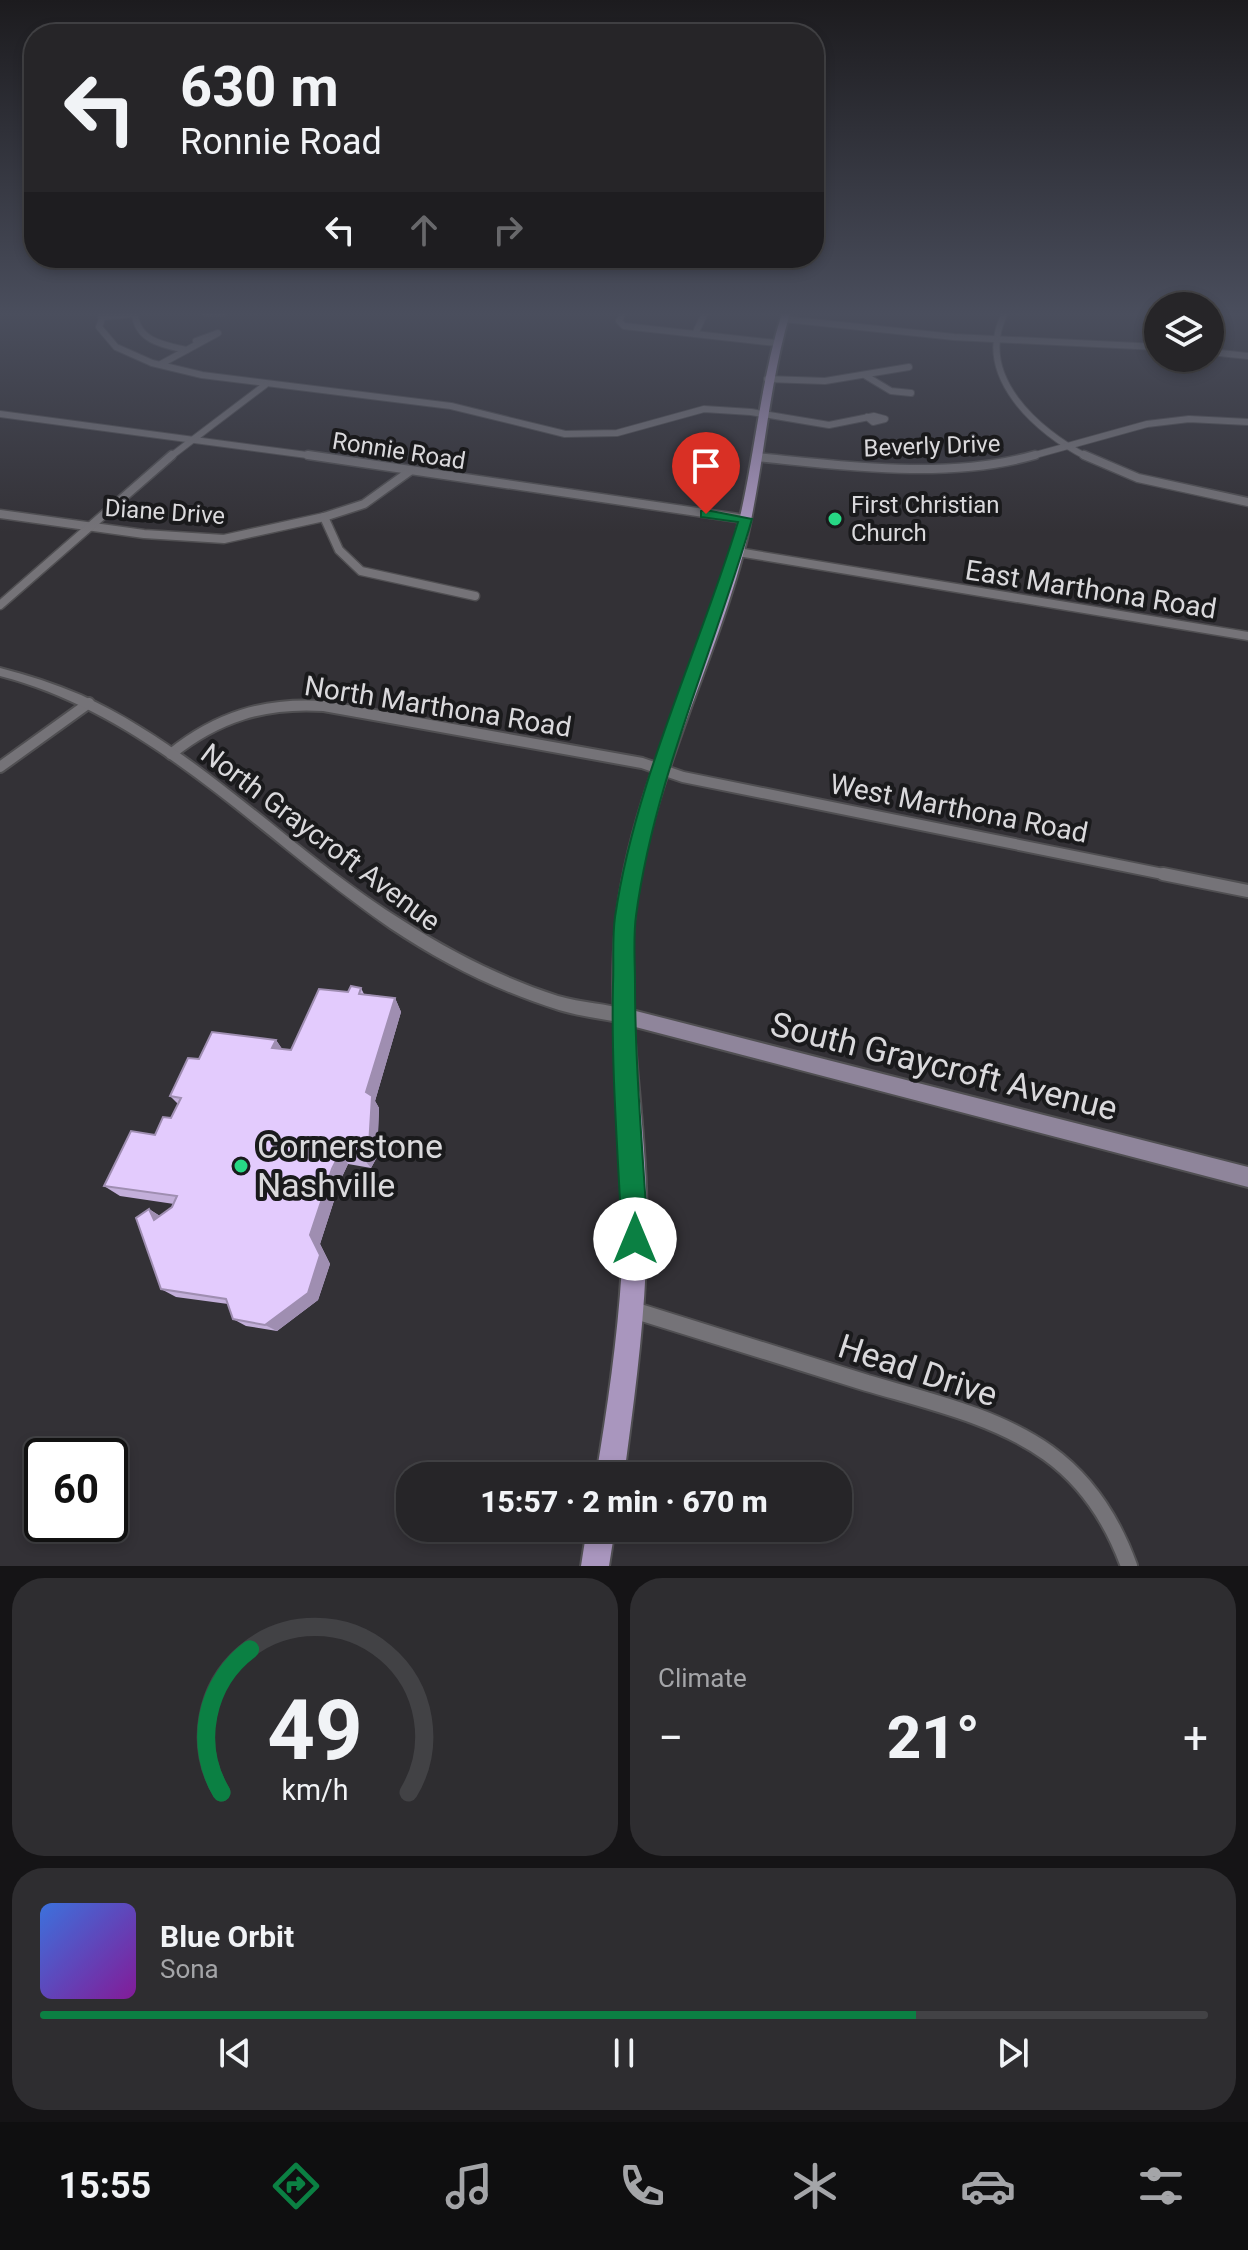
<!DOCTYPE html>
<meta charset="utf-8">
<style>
:root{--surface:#262528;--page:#2e2d30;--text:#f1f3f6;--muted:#a4a5a8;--line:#424245;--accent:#0b8043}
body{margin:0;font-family:Roboto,sans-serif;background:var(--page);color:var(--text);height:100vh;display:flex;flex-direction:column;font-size:30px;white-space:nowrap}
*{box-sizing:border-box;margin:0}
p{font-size:26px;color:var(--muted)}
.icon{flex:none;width:44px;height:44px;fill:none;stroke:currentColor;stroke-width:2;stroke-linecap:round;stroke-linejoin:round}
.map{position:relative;height:1566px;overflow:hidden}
.sheet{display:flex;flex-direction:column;gap:12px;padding:12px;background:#151416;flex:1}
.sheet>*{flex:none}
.banner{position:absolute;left:24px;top:24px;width:800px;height:244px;border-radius:32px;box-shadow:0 4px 12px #0003,0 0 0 2px var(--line);background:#262528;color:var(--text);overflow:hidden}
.controls{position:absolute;left:1144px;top:292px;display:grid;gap:16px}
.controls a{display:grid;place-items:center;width:80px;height:80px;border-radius:50%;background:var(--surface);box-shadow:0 4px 12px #0003,0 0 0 2px var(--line);font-size:40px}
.speed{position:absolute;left:24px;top:1438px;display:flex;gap:16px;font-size:40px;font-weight:700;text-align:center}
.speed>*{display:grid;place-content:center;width:104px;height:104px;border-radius:50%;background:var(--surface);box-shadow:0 4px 12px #0003,0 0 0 2px var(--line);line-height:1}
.speed .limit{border:4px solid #111;border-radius:12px;background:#fff;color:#111}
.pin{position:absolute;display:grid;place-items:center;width:68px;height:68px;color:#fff;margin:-82px -34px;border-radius:50% 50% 50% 0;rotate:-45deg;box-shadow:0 0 8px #0007}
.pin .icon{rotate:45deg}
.me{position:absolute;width:88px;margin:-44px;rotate:0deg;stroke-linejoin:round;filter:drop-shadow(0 0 6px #0008)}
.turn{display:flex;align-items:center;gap:28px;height:168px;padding:0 24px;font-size:36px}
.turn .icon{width:104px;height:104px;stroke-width:2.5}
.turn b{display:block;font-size:56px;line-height:68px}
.lanes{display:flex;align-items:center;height:76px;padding:0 24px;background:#0003;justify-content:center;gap:40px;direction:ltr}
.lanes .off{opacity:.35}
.big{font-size:60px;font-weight:800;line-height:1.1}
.sheet .widget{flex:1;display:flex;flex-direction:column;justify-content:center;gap:12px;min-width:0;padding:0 28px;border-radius:32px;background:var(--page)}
.sheet .dial{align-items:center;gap:0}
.dial svg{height:208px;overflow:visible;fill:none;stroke:var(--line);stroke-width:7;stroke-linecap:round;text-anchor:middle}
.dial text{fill:var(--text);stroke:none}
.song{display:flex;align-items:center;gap:24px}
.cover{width:96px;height:96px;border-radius:12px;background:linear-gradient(135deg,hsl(220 70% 55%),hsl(290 70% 35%))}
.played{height:8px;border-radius:4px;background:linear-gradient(90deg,var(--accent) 75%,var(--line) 75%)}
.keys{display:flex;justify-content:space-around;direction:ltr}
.heat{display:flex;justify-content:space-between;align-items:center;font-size:44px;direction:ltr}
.sheet .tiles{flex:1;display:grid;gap:12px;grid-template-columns:1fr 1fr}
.widget:last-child{grid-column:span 2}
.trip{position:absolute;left:396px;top:1462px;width:456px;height:80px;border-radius:32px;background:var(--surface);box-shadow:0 4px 12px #0003,0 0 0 2px var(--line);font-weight:800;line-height:80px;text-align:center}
.tab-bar{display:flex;height:128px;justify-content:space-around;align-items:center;background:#0f0f10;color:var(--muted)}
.tab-bar .icon{width:56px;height:56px}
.tab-bar .active{color:var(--accent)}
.tab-bar b{font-size:36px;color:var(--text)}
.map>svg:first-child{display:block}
</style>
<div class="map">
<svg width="1248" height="1566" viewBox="0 0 1248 1566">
<rect width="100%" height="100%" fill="#333136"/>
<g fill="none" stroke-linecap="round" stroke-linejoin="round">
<defs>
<g id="minor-far4">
<path d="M104,313l-5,14 17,20 36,16 50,12 249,31 114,28 52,-1 87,-24 47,3 78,13 45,-9 11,3 -12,3 -6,-5"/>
<path d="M206,313h17"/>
<path d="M623,313l-4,8 5,5 152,17"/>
<path d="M1005,313c-32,63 33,119 82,144"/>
<path d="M101,317l34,-3c2,27 29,31 51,36"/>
<path d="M784,319l170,18 204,10"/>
<path d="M695,334l10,-21"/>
<path d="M1210,352l38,4"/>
<path d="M161,364l57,-31 -22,8 5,1"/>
<path d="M866,376l25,15 20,2"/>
<path d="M767,379l58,2 84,-14"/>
<path d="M0,414l322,43"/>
<path d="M170,457l95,-72"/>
<path d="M1028,457l119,-33 42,-5 59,3"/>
</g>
<g id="minor-far3">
<path d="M308,455l437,64"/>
<path d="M1084,455l54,23 110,24"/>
<path d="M756,457c91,9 191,23 279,-2"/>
<path d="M0,514l144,20 80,5 100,-22 40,-13 46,-33"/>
<path d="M324,517l15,33 22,21 114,25"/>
<path d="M738,552l510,84"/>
<path d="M0,605l172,-150"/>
</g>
<g id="minor-far2">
<path d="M171,754c46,-37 94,-52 153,-48l318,57 41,14 490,99"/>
<path d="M0,767l89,-64"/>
</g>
<path id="minor-far1" d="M1163,874l85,17"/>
<path id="minor" d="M633,1310c78,25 156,49 234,73 61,18 129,33 181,70 39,28 65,69 81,113"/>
<path id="tertiary" d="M0,668c28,7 55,16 81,27 119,54 213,159 324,227 48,31 98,56 153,74 23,7 49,7 71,15l2,5 -2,5 -5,2c-22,-4 -45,-7 -65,-13 -61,-19 -117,-47 -169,-82 -127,-87 -238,-213 -390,-252z"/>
<path id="secondary" d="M624,1008l624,159v20l-624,-163 -6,-2 -3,-6 3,-6z"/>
<g id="primary">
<path d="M782,313h8c-23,78 -26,159 -46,238 -33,124 -97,240 -110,370 -8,89 9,177 12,266 4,97 -9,193 -22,289h-28c16,-95 29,-191 28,-288 -2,-88 -17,-177 -8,-265 13,-128 78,-246 114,-368 24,-79 27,-163 52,-242z"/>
<path d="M587,1528h28l-6,38h-28z"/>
</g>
</defs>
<use href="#minor-far4" stroke="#504f52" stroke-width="8"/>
<use href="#minor-far3" stroke="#504f52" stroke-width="11"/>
<use href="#minor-far2" stroke="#504f52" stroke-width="14"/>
<use href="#minor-far1" stroke="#504f52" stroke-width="16"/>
<use href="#minor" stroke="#504f52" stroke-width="20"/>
<use href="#tertiary" stroke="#504f52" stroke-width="4"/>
<use href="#secondary" stroke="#504f52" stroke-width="4"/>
<use href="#primary" stroke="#504f52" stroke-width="4"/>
<use href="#minor-far4" stroke="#757378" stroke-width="6"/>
<use href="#minor-far3" stroke="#757378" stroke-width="8"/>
<use href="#minor-far2" stroke="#757378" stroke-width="10"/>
<use href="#minor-far1" stroke="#757378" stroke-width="12"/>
<use href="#minor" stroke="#757378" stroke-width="16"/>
<use href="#tertiary" fill="#757378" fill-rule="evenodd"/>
<use href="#secondary" fill="#8f859b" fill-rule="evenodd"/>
<use href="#primary" fill="#a996be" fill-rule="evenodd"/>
</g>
<path fill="#c3afda" d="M361,988l3,6 31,4 6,14 -26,89 4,7 -2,49 -6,11 -23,-4 -7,15 -21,65 10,20 -12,36 -41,31 -31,-5 -13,-7 -5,-15 -52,-7 -15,-8 -12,-80 11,7 12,-9 2,-3 -54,-8 -16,-10 67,-68 7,-14 -8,-8 106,-56 6,9 9,1 57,-58z"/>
<g fill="#9f8eb1">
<path d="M395,998l6,14 -26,89 4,7 -2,49 -6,11 -8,-10 3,-66z"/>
<path d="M276,1040l9,13 -13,-5z"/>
<path d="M340,1153l8,11 -7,15 -21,65 10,20 -12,36 -41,31 -12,-6z"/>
<path d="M149,1209l15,10 -10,1z"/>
</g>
<path fill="#e3cbfd" stroke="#9f8eb1" stroke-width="2" d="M351,986l10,2 -2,6 36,4 -29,94 6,4 -3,50 -6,12 -23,-5 -8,16 -22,66 10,20 -12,38 -43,32 -32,-6 -7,-20 -65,-10 -25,-71 13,-9 5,11 18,-13 5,-11 -73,-10 27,-55 24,4 8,-18 8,1 10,-20 -11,-2 18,-38 11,1 13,-27 64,8 -4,8 19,2 28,-61 29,3z"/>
<linearGradient id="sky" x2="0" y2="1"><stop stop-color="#1c1b1e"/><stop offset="0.59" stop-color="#4a4e5d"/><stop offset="1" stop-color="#4a4e5d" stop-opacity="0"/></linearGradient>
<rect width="1248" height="532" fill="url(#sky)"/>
<path fill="#0b8043" stroke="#07532c" stroke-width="2" d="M706,510l46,9c-38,132 -98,261 -116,397 -3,22 -1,45 -1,67 0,85 8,171 13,256l-4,9 -9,4 -9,-4 -4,-9c-4,-85 -11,-171 -9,-255 1,-22 -1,-46 2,-67 20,-136 83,-264 123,-395l-37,-5v-6z"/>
<g fill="#27d885" stroke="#1a1a1c" stroke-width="3">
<circle cx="835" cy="519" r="8"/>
<circle cx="241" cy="1166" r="8"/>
</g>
<g text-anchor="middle" stroke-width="8" stroke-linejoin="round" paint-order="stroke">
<g font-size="24" fill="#dad9dc" stroke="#1a1a1c">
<text transform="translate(932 446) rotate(-2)" y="8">Beverly Drive</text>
<text transform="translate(399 451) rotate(9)" y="8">Ronnie Road</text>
<text transform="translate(165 512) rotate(4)" y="8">Diane Drive</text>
</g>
<g font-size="24" fill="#dad9dc" stroke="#1a1a1c" text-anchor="start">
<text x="851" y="513">First Christian<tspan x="851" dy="28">Church</tspan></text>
</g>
<g font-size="28" fill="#dad9dc" stroke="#1a1a1c">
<text transform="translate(1091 589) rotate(9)" y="10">East Marthona Road</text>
<text transform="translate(438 706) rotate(9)" y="10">North Marthona Road</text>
<text transform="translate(959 808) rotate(11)" y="10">West Marthona Road</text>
<text transform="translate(321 837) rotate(37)" y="10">North Graycroft Avenue</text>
</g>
<g font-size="34" fill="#dad9dc" stroke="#1a1a1c">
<text transform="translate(944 1066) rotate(14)" y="12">South Graycroft Avenue</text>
<text transform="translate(918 1370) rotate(18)" y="12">Head Drive</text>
</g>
<g font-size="34" fill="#dad9dc" stroke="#1a1a1c" text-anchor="start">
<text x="257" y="1158">Cornerstone<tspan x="257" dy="39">Nashville</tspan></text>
</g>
</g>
</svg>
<div class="controls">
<a><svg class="icon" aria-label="layers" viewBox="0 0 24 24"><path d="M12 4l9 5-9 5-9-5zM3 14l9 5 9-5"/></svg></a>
</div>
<div class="speed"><div class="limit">60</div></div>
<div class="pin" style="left:706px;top:514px;background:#d93025"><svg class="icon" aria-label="arrive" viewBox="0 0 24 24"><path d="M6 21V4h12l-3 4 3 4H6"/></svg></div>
<svg class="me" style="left:635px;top:1239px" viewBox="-20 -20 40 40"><circle r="19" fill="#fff"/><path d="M0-13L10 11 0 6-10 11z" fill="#0b8043"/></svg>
<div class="trip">15:57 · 2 min · 670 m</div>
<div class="banner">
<div class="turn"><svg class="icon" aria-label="left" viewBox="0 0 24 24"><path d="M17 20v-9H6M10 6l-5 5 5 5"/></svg><div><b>630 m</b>Ronnie Road</div></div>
<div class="lanes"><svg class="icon" aria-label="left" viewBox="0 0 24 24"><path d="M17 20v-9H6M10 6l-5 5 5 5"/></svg><svg class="icon off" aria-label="ahead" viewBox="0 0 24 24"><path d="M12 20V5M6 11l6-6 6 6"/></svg><svg class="icon off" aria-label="right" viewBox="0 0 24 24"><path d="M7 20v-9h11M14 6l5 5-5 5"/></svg></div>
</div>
</div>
<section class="sheet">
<div class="tiles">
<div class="widget dial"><svg viewBox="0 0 100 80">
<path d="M14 69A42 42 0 1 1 86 69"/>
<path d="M14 69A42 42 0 0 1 25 14" stroke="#0b8043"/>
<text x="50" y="56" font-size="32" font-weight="700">49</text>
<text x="50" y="72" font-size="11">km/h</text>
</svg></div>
<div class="widget"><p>Climate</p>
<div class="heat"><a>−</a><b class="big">21°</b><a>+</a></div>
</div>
<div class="widget">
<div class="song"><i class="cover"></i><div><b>Blue Orbit</b><p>Sona</p></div></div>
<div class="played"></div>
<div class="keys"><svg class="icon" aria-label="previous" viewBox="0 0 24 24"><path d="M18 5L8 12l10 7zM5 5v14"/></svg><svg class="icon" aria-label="pause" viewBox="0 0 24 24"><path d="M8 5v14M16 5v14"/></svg><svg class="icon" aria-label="next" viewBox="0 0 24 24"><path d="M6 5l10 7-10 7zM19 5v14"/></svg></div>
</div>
</div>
</section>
<nav class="tab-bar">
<b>15:55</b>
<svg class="icon active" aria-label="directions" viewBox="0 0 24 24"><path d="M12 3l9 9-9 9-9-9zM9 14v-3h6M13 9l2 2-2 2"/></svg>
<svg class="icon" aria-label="music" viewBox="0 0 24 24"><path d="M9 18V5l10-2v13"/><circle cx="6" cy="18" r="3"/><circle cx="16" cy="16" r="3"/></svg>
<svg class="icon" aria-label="phone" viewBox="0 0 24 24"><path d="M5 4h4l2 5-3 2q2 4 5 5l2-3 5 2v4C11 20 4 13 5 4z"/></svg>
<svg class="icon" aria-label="climate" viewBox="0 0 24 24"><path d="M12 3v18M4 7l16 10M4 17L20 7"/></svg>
<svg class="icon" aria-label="car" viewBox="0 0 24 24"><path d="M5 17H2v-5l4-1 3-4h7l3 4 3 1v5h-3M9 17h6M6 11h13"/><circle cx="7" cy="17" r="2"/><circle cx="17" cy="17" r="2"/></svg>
<svg class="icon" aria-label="filters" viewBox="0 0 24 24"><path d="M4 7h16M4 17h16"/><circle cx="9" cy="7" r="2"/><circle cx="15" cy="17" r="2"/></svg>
</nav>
